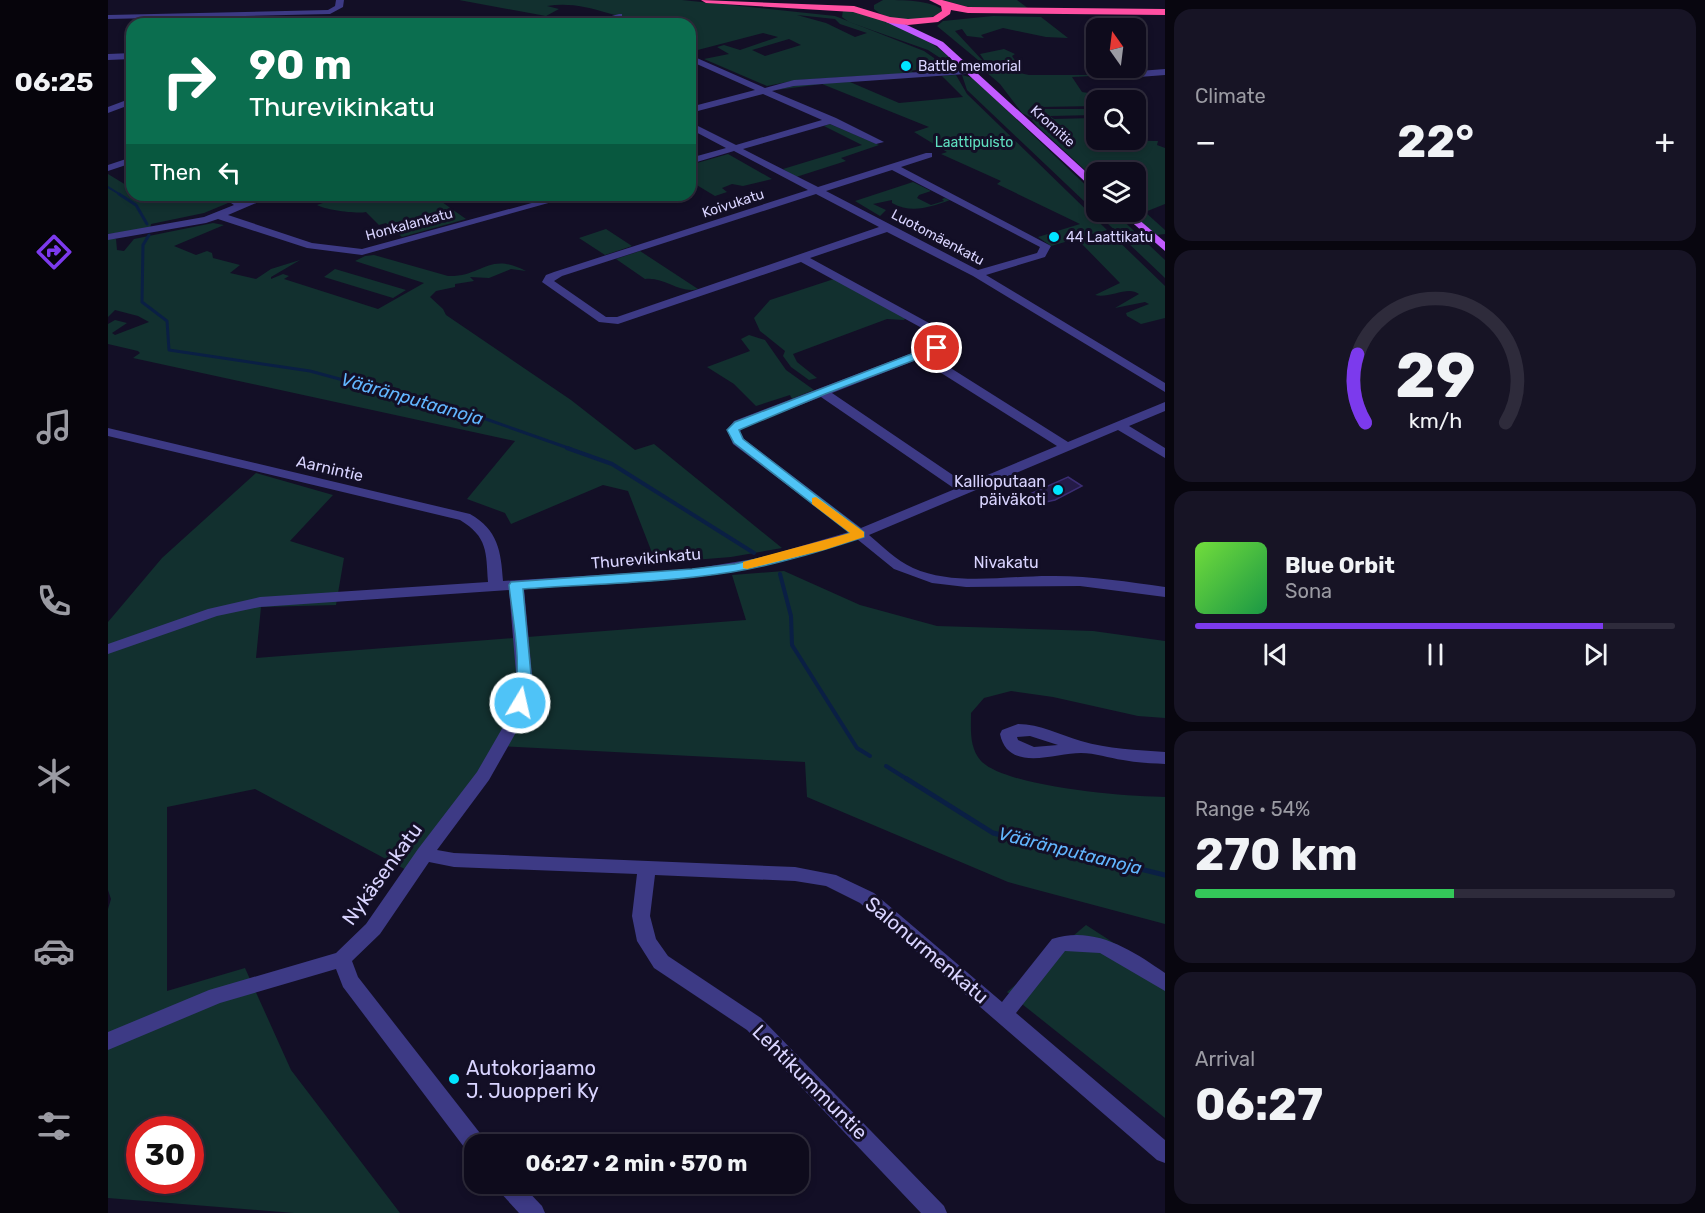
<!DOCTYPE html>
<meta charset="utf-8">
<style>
:root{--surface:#0e0b1c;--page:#171425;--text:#f1f3f6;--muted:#9b9ba3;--line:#2e2b3b;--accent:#7c3aed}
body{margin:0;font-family:Rubik,sans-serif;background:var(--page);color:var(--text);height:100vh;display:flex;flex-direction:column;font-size:22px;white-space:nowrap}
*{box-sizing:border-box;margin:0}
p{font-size:20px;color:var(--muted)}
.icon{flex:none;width:33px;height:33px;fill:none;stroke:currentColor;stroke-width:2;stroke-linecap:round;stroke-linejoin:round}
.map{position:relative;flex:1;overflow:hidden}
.side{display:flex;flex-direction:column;gap:9px;padding:9px;background:#08060f;width:540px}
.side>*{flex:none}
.hud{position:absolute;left:18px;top:18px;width:570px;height:183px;border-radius:18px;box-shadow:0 3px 9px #0003,0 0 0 2px var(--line);background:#0b6e4f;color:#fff;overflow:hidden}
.needle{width:39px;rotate:346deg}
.fabs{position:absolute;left:978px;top:18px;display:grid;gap:12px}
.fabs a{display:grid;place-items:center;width:60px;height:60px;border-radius:12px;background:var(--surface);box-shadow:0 3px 9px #0003,0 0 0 2px var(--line);font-size:30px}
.speed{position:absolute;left:18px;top:1116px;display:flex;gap:12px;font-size:30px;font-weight:700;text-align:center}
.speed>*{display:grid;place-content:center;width:78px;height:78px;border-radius:50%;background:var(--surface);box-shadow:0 3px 9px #0003,0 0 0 2px var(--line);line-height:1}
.speed .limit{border:9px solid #d22;background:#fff;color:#111}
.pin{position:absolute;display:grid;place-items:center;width:51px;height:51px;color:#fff;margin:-26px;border:3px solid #fff;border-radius:50%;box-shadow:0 2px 6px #0007}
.me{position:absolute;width:66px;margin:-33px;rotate:9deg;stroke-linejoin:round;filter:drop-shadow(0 0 4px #0008)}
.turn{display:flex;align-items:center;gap:21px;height:126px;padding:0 24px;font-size:27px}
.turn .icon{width:78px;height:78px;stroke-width:2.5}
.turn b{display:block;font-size:42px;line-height:51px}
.then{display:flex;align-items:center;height:57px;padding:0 24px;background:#0003;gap:12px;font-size:22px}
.big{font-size:45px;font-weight:700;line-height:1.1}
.side .card{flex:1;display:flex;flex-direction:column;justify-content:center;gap:9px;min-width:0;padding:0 21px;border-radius:18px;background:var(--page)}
.side .dial{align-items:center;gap:0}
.dial svg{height:156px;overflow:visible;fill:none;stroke:var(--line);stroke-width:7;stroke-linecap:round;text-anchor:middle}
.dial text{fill:var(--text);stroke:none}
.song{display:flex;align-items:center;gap:18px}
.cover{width:72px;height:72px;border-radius:9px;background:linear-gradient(135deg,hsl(100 70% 55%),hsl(140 70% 35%))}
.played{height:6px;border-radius:3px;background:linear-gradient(90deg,var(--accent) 85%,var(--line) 85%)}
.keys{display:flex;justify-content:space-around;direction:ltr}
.heat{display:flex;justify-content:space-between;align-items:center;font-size:33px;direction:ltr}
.charge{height:9px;border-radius:4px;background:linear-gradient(90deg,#34c759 54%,var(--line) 0)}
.trip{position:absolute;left:356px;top:1134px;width:345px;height:60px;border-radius:18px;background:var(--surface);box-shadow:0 3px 9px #0003,0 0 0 2px var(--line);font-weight:700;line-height:60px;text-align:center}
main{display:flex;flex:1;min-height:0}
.dock{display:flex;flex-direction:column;width:108px;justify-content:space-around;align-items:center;background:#06040b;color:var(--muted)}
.dock .icon{width:42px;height:42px}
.dock .active{color:var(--accent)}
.dock b{font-size:27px;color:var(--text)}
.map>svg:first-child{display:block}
</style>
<main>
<nav class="dock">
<b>06:25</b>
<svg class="icon active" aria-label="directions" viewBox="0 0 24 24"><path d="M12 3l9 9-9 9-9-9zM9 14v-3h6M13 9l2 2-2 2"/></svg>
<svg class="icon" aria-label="music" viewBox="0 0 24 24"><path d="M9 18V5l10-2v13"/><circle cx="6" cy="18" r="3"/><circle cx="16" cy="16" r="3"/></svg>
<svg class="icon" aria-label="phone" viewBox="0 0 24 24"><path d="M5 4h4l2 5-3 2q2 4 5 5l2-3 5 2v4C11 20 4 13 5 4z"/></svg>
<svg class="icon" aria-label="climate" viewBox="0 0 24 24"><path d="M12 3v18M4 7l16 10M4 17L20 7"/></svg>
<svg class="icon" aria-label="car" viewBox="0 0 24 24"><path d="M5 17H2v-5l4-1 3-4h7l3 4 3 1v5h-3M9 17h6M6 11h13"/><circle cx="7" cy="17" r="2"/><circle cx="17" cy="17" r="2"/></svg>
<svg class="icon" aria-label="filters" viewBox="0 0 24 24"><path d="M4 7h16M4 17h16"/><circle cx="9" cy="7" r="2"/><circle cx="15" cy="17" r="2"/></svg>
</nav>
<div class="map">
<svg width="1057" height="1213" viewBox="0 0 1057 1213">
<rect width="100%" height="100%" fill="#130f26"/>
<g fill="#12302f" fill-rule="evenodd">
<path d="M351,0h223l153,16 89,35 27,19c-10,1 -34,-2 -40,1l3,2 -117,7 -30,6 -63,-27 25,-5 -12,-7 7,-2 16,5 38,-13 -15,-4 -73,19v-28c-13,0 -29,3 -42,0 -35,-7 -65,-24 -101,-18l12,3 -13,7zM689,15l38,4 5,5 27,9 -12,4 -29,-14zM681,39l12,6 -36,11 -13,-6z"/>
<path d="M775,0c19,0 47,0 60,10 -14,15 -55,13 -69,-1v-4z"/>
<path d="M835,0h74l12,9 -61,-2z"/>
<path d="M735,10c40,3 83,25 112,52l-7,1 -20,-13 -79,-28 -7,-5z"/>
<path d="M885,16l48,1 27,21 -22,-1 -43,-9 -22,7 3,3 -17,-2 -5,-7 -7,2 28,30 -5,-1 -41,-34 6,-5z"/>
<path d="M896,49l11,5 -3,2 10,15 -38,-11 -4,-6z"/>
<path d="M869,64l52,11h82l-39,2 10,15 51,8h-37v6l-56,1 3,2h53v6l-46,1 4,3 41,-1 1,22 62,1 -1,4 8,3v56l-20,8 20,18v4l-9,1 -26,-23h6v-40h-40v8l-59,-54 -5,-6 2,-1 -12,-6 -22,-29z"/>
<path d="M848,75l11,19 140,136 -56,16 -13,-9 42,-13 -83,-40 4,-3 -60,-27 6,-2 -33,-20 15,-5 -107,-43 -46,6 32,-7 42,-1 49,21 64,-6 -21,-21h-9z"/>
<path d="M854,75l11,3 123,117v17h18l51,48v18l-198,-188z"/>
<path d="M722,124l49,21 -38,13 5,3 -50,16 -13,-8 79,-24 -38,-19z"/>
<path d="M620,154l44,25 -29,7 -11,-2 -10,4 5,4 -12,4 -25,-15v-16z"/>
<path d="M0,174l18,11 6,-2v12h34l-3,2 7,4c23,-5 37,-11 58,2l-24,10 -53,11 -1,5 -42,5z"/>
<path d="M805,182l18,9 -12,4 -2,3 14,7 13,-4 -2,-2 3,-1 5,2c-20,7 -38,14 -58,3v-3l-19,4 13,6 -6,6 -25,-15z"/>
<path d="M262,195h62l34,24 -64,18 -16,-14 -7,2 -13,-13c-10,2 -40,-2 -49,-7l24,-8 11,6 20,-5z"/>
<path d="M105,223l11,2 -50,21 22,9 11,-4 5,2 1,5 27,7 -10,8 26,6 15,-10 29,-9 -29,17v2l12,-5 6,2 -5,3 94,30 46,-26 -69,-22 10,-5 9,-1 74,21c35,1 40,-25 78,-5l-15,-2 -22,9 -19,-1 4,4 -19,3v3l-19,4 -6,6 13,12 3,6 125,85 64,50 19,-6 128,104 -51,9 -75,6 -28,-72 -25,-6 -92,39 -6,-11 -38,-14 48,-58 -382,-83 7,-5 -2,-2 -30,-7v-20l7,-4 12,3 -15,10 3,2 34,-13 -11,-6 -23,-6 -7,7v-78h8l1,11 7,1 10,-12z"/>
<path d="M498,229l26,17 -27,9 -26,-17z"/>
<path d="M1001,232l56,54v32l-24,6 -14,-8 -1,-3 23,-9 -4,-2 -30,6 24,-14c-11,-9 -30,5 -44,1l25,-12 -40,-41z"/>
<path d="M532,251l58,38c-18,5 -35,-13 -53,-10l-29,-20z"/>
<path d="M227,269l71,21 -13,8 -69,-21z"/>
<path d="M726,279l72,38 -2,3 -17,-1 -94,35 4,8 20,16 -8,2 -18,-13 -8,-11 2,-5 -25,-20 -6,-13 16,-18z"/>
<path d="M641,335l16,5 21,30 28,20 -22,9 -2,-4 -34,11 -22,-22 -27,-17 43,-16 -9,-12z"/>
<path d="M148,473l77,22 -43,46 54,17 -8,47 -75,2 -5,51 490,-38 -14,-45 52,-4 76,34 77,21 156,5 72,10v77l-27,-2 -85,-19 -42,-6 -27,7 -13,15c0,17 -2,34 10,48 25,26 147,36 184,36v127l-157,-42 -201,-85 -2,-35 -305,-16 -88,127 -157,-84 -88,18v184l78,-23 46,102 109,143h-106l-186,-15v-289l3,-10 -3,-9v-268l54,-64zM32,1130h50v50h-50z"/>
<path d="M978,925l79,51v142l-158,-126z"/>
</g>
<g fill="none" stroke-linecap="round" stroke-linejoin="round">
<path stroke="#0a1f44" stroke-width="2" d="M0,187l13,8"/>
<g stroke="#0a1f44" stroke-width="3">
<path d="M11,194l17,11 11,19"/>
<path d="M41,235l-6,10 -1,57 25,19 2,29 141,21 173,47 88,31"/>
</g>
<g stroke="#0a1f44" stroke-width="4">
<path d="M459,448l45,16 142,89"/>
<path d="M672,574l11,42 1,29 65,103 13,8"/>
<path d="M778,766l24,15"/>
</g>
<path stroke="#0a1f44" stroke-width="5" d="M799,779l86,54 172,42"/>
</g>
<path fill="#241b47" stroke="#3b2d73" stroke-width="1.5" d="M960,477l14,9 -27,14 -9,2 -14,-9z"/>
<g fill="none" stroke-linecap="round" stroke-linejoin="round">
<g fill="#3d3a85" fill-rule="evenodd">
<path d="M228,0h8l-1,7 -13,7 -222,5v-4l220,-5 7,-4z"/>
<path d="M511,14h3v4l-25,6h-14z"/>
<path d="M334,16l29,6 1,2 -30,-4 -25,4z"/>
<path d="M24,53v6l-24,1v-6z"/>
<path d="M582,55l75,33 29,-8 189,-12v4l-3,1 -186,13 -22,5 64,27 48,24 -8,2 -46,-20 -87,25 75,38 108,-34h6v4l-31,10 150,79 -6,11 -59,18 179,108v9l-192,-116 -86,-44 -77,26 130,71 8,13 -7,9 -11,4 138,87 97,-40v9l-36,15 36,22v10l-47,-28 -249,105c14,12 27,25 44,33 43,19 97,7 142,8 37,0 74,6 110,11v10l-85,-11 -114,1 -34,-4 -38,-14 -37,-30 -96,27 -69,11 -168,12 9,96 -10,35 -34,60 -52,70 17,3 341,14 41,8 38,18 128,109 50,-63c42,-14 80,11 113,34v18l-65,-38 -35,-2 -49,62 149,127v23l-8,-3 -297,-257 -34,-17 -31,-5 -140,-6 -5,41 6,23 12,17 93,62 183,188 3,7h-26l-174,-183 -93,-62 -17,-27 -5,-25 5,-42 -183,-7 -25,-5 -49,72 -28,27 6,16 125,160 3,7h-12v9l-7,-2 -124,-164 -7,-18 -116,34 -112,47v-18l101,-42 127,-37 30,-29 52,-75 59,-77 30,-52 10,-35 -8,-95 -249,17 -43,9 -109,38v-10l100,-35 52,-12 228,-15c-2,-30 0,-45 -28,-62l-352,-84v-8l362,86c28,16 31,37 33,67l189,-12 68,-11 89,-26 -116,-88 -6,-14 7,-9 199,-76 3,-3 -5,-9 -130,-71 -183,62 -19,-2 -57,-40 4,-7 8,-3 254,-82 -74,-39 -44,13v-6l36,-10 -36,-19v-7l46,23 86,-25 -59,-26 -73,19v-6l65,-17 -65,-29zM784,170l148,77 -3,6 -59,17 -152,-79zM708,194l63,33 -262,90h-11l-52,-36 8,-5zM811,359l138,87 -91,38 -134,-91zM713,397l134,92 -94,39 -117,-89 -4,-8 4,-4z"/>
<path d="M1057,69v6l-39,3 -4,-3 4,-3z"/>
<path d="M24,98v6l-24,9v-6z"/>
<path d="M24,157v6l-24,8v-6z"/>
<path d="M111,195h12l12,7 18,-7h14l-47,20 84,28 50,6 199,-54h16l-215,60 -55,-7 -89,-29 -12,4 -98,17v-6l96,-17 30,-12z"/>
<path d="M910,724c22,0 42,11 63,17 27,8 56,9 84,11v12c-14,-1 -28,-1 -42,-4 -14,-2 -28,-7 -42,-7 -26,0 -73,20 -81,-19l2,-4zM922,736l28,9 -24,2 -16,-7 -1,-3z"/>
<path d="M388,1184h25l21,22 3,7h-26l-20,-22z"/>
</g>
<g fill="#c25bff" fill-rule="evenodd">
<path d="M778,18h6l51,24 153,139v8l-4,-1 -155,-142 -51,-24z"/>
<path d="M1012,212h10l35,30v9z"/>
</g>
<path fill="#ff4fa3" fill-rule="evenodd" d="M593,0l153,6 36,11 18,2 25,-2 9,-6 -1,-5 -12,-6h13l26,7 197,2v6l-197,-2 -17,-3 -1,4 -12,8 -30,3 -19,-2 -36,-11 -147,-9z"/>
</g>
<path fill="#4fc3f7" stroke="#337fa1" stroke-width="1.5" d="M829,344l5,4 -1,2 -116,44 -86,36 4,9 121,93v5c-43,14 -88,28 -132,35 -69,11 -140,12 -209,17l9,97 -7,20h-10l-2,-3c10,-38 0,-80 -4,-118l2,-3 181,-13 43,-5 81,-19 34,-12 -116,-90 -7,-13 8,-8z"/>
<path fill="#f59e0b" d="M708,497l48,35v5l-40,13 -77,19 -4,-1v-6l107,-29 -38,-29v-6z"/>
<g fill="#00e5ff" stroke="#130f26" stroke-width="2">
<circle cx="798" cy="66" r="6"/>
<circle cx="946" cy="237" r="6"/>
<circle cx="950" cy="490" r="6"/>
<circle cx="346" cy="1079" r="6"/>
</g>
<g text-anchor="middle" stroke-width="6" stroke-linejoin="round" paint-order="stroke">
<g font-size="14" fill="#d9d4ff" stroke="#130f26" text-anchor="start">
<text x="810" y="71">Battle memorial</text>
<text x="958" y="242">44 Laattikatu</text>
</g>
<g font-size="14" fill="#d9d4ff" stroke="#130f26">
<text transform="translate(945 126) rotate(42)" y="5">Kromitie</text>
<text transform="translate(625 203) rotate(-18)" y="5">Koivukatu</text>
<text transform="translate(301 224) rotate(-15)" y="5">Honkalankatu</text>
<text transform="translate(830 237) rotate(28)" y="5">Luotomäenkatu</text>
</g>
<g font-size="14" fill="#5fe0c0" stroke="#130f26">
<text x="866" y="147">Laattipuisto</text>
</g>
<g font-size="16" fill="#d9d4ff" stroke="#130f26">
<text transform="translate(222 468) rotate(13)" y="6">Aarnintie</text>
<text transform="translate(538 558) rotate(-5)" y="6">Thurevikinkatu</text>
<text x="898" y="568">Nivakatu</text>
</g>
<g font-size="16" fill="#d9d4ff" stroke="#130f26" text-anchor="end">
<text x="938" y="487">Kallioputaan<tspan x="938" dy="18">päiväkoti</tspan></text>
</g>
<g font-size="18" font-style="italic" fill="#62b6ff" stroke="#130f26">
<text transform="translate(304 399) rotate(16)" y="6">Vääränputaanoja</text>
<text transform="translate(962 851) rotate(14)" y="6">Vääränputaanoja</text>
</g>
<g font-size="20" fill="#d9d4ff" stroke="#130f26">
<text transform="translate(274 874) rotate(-54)" y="7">Nykäsenkatu</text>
<text transform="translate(819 950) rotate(40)" y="7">Salonurmenkatu</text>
<text transform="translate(702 1082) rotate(45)" y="7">Lehtikummuntie</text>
</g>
<g font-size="20" fill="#d9d4ff" stroke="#130f26" text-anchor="start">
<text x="358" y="1075">Autokorjaamo<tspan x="358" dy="23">J. Juopperi Ky</tspan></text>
</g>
</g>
</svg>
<div class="fabs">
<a><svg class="needle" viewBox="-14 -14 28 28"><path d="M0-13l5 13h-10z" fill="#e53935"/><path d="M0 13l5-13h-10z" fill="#9b9ba3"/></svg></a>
<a><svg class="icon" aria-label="search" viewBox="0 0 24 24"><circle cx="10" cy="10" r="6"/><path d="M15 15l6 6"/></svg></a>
<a><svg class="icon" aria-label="layers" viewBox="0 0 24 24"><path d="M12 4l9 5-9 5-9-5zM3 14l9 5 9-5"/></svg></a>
</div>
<div class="speed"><div class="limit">30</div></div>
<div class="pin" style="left:829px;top:348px;background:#d93025"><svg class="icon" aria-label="arrive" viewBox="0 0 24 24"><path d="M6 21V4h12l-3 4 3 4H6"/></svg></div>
<svg class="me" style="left:412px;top:703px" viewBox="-20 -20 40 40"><circle r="17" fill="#4fc3f7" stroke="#fff" stroke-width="3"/><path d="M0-11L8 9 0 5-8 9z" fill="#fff"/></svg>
<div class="trip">06:27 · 2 min · 570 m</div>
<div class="hud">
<div class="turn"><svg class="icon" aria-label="right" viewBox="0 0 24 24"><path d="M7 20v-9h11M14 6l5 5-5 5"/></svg><div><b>90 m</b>Thurevikinkatu</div></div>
<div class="then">Then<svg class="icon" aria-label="left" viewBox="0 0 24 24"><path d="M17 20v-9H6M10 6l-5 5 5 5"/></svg></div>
</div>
</div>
<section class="side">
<div class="card"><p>Climate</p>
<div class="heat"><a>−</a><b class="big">22°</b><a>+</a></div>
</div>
<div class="card dial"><svg viewBox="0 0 100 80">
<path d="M14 69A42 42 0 1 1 86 69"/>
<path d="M14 69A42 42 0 0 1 10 34" stroke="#7c3aed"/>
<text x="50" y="56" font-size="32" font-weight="700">29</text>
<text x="50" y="72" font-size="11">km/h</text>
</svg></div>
<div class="card">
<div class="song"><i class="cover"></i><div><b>Blue Orbit</b><p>Sona</p></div></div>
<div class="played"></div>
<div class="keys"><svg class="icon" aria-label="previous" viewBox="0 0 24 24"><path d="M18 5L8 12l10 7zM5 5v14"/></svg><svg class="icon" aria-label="pause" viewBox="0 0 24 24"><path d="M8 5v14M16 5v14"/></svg><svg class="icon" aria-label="next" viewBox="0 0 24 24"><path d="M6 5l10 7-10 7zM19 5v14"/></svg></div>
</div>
<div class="card"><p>Range · 54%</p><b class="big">270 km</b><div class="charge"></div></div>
<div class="card"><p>Arrival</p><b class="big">06:27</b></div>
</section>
</main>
